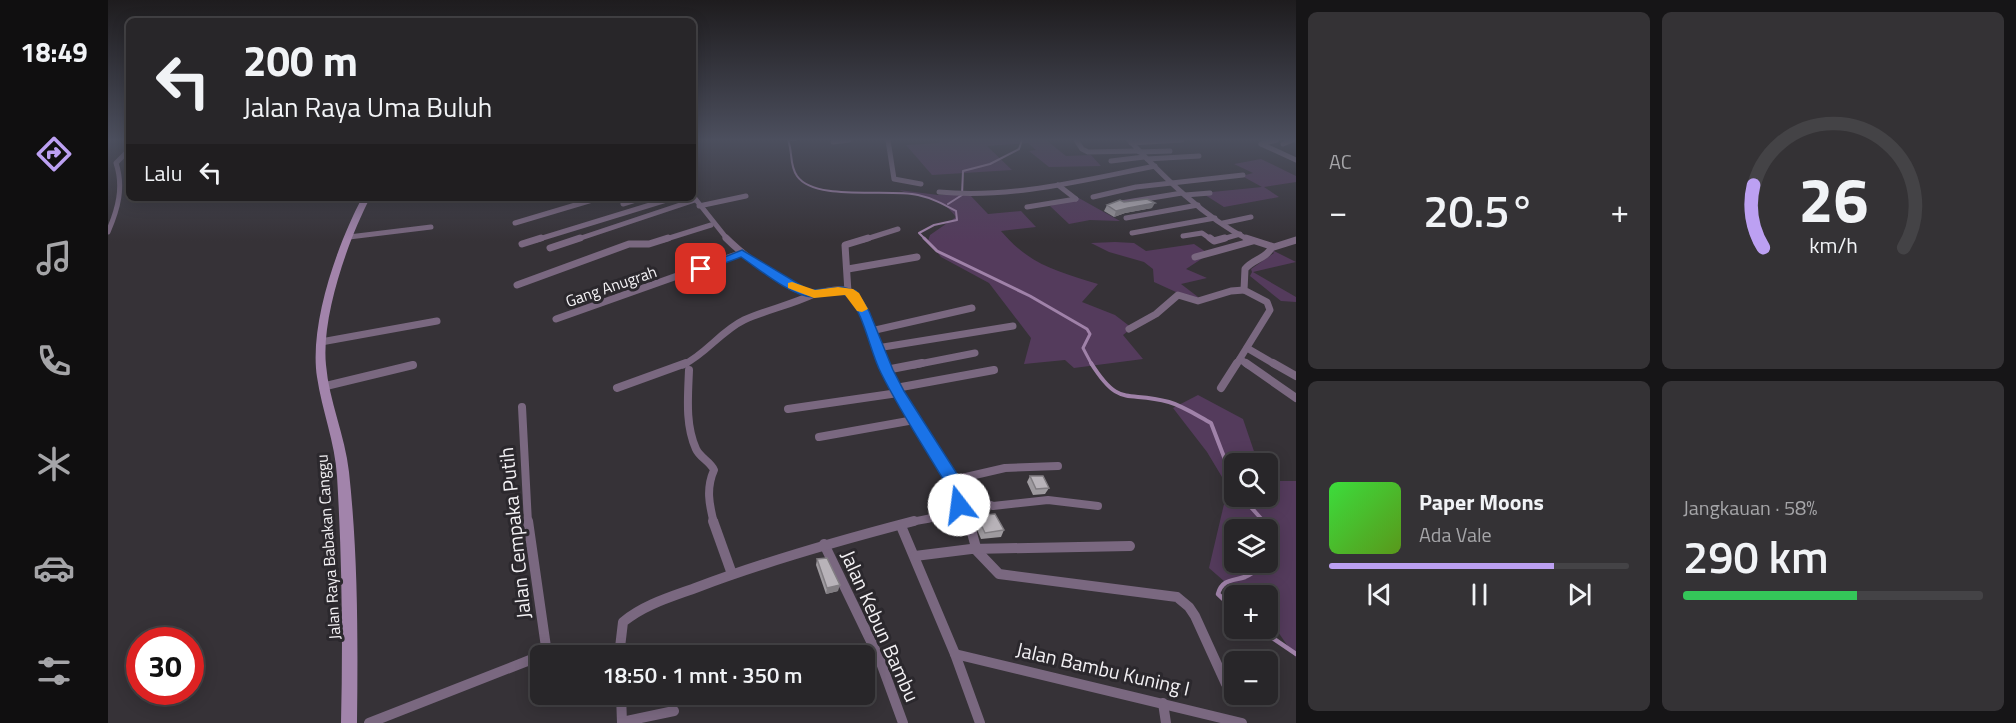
<!DOCTYPE html>
<html lang="id">
<meta charset="utf-8">
<style>
:root{--surface:#282629;--page:#343235;--text:#f1f3f6;--muted:#a5a5a8;--line:#444346;--accent:#bca0f2}
body{margin:0;font-family:"Titillium Web",sans-serif;background:var(--page);color:var(--text);height:100vh;display:flex;flex-direction:column;font-size:22px;white-space:nowrap}
*{box-sizing:border-box;margin:0}
p{font-size:20px;color:var(--muted)}
.icon{flex:none;width:33px;height:33px;fill:none;stroke:currentColor;stroke-width:2;stroke-linecap:round;stroke-linejoin:round}
.map{position:relative;flex:1;overflow:hidden}
.details{display:flex;flex-direction:column;gap:12px;padding:12px;background:#161517;width:720px}
.details>*{flex:none}
.hud{position:absolute;left:18px;top:18px;width:570px;height:183px;border-radius:9px;box-shadow:0 3px 15px #0003,0 0 0 2px var(--line);background:#282629;color:var(--text);overflow:hidden}
.buttons{position:absolute;left:1116px;top:453px;display:grid;gap:12px}
.buttons a{display:grid;place-items:center;width:54px;height:54px;border-radius:9px;background:var(--surface);box-shadow:0 3px 15px #0003,0 0 0 2px var(--line);font-size:30px}
.speed{position:absolute;left:18px;top:627px;display:flex;gap:12px;font-size:30px;font-weight:700;text-align:center}
.speed>*{display:grid;place-content:center;width:78px;height:78px;border-radius:50%;background:var(--surface);box-shadow:0 3px 15px #0003,0 0 0 2px var(--line);line-height:1}
.speed .limit{border:9px solid #d22;background:#fff;color:#111}
.pin{position:absolute;display:grid;place-items:center;width:51px;height:51px;color:#fff;margin:-26px;border-radius:12px;box-shadow:0 3px 9px #0006}
.me{position:absolute;width:66px;margin:-33px;rotate:345deg;stroke-linejoin:round;filter:drop-shadow(0 0 4px #0008)}
.turn{display:flex;align-items:center;gap:21px;height:126px;padding:0 18px;font-size:27px}
.turn .icon{width:78px;height:78px;stroke-width:2.5}
.turn b{display:block;font-size:42px;line-height:51px}
.then{display:flex;align-items:center;height:57px;padding:0 18px;background:#0003;gap:12px;font-size:22px}
.big{font-size:45px;font-weight:600;line-height:1.1}
.details .tile{flex:1;display:flex;flex-direction:column;justify-content:center;gap:9px;min-width:0;padding:0 21px;border-radius:9px;background:var(--page)}
.details .dial{align-items:center;gap:0}
.dial svg{height:156px;overflow:visible;fill:none;stroke:var(--line);stroke-width:7;stroke-linecap:round;text-anchor:middle}
.dial text{fill:var(--text);stroke:none}
.song{display:flex;align-items:center;gap:18px}
.cover{width:72px;height:72px;border-radius:9px;background:linear-gradient(135deg,hsl(120 70% 55%),hsl(90 70% 35%))}
.played{height:6px;border-radius:3px;background:linear-gradient(90deg,var(--accent) 75%,var(--line) 75%)}
.keys{display:flex;justify-content:space-around;direction:ltr}
.heat{display:flex;justify-content:space-between;align-items:center;font-size:33px;direction:ltr}
.charge{height:9px;border-radius:4px;background:linear-gradient(90deg,#34c759 58%,var(--line) 0)}
.details .tiles{flex:1;display:grid;gap:12px;grid-template-columns:repeat(2,1fr)}
.trip{position:absolute;left:422px;top:645px;width:345px;height:60px;border-radius:9px;background:var(--surface);box-shadow:0 3px 15px #0003,0 0 0 2px var(--line);font-weight:600;line-height:60px;text-align:center}
main{display:flex;flex:1;min-height:0}
.menu{display:flex;flex-direction:column;width:108px;justify-content:space-around;align-items:center;background:#100f10;color:var(--muted)}
.menu .icon{width:42px;height:42px}
.menu .active{color:var(--accent)}
.menu b{font-size:27px;color:var(--text)}
.map>svg:first-child{display:block}
</style>
<main>
<nav class="menu">
<b>18:49</b>
<svg class="icon active" aria-label="directions" viewBox="0 0 24 24"><path d="M12 3l9 9-9 9-9-9zM9 14v-3h6M13 9l2 2-2 2"/></svg>
<svg class="icon" aria-label="music" viewBox="0 0 24 24"><path d="M9 18V5l10-2v13"/><circle cx="6" cy="18" r="3"/><circle cx="16" cy="16" r="3"/></svg>
<svg class="icon" aria-label="phone" viewBox="0 0 24 24"><path d="M5 4h4l2 5-3 2q2 4 5 5l2-3 5 2v4C11 20 4 13 5 4z"/></svg>
<svg class="icon" aria-label="climate" viewBox="0 0 24 24"><path d="M12 3v18M4 7l16 10M4 17L20 7"/></svg>
<svg class="icon" aria-label="car" viewBox="0 0 24 24"><path d="M5 17H2v-5l4-1 3-4h7l3 4 3 1v5h-3M9 17h6M6 11h13"/><circle cx="7" cy="17" r="2"/><circle cx="17" cy="17" r="2"/></svg>
<svg class="icon" aria-label="filters" viewBox="0 0 24 24"><path d="M4 7h16M4 17h16"/><circle cx="9" cy="7" r="2"/><circle cx="15" cy="17" r="2"/></svg>
</nav>
<div class="map">
<svg width="1188" height="723" viewBox="0 0 1188 723">
<rect width="100%" height="100%" fill="#363237"/>
<g fill="#543b5c" fill-rule="evenodd">
<path d="M831,140h107l20,16 25,-1 10,11 -52,1 -20,-16 7,-1 -8,-7 -41,3 25,24 -80,5 -26,-30 34,-2z"/>
<path d="M1153,159l35,17v6l-32,5 15,10 -55,10 -22,-14 60,-6 -20,-11 11,-3 -19,-9z"/>
<path d="M791,190l39,5 31,-1 19,20 33,-3 15,16 -35,4c29,34 55,40 97,53l-16,18 33,13 17,13 -9,7 20,24 -69,9 -9,-8 -41,4 7,-26 -42,-55 -48,-26 -13,-16 2,-6 26,-18c-20,-26 -32,-16 -57,-27z"/>
<path d="M969,197l43,24 -30,-1 -21,4 -19,-18z"/>
<path d="M1007,242l19,1 12,8 48,-7 15,10 -23,15 21,9 -26,6 21,16 -2,3 -46,-21 -1,-13 -9,-7 -35,-10 -18,-9z"/>
<path d="M1162,249l26,13 -43,10 43,25v5l-15,-1 -31,-25 2,-4 -1,-3 23,-16z"/>
<path d="M1090,395l45,24 15,44 -24,1v32h34v-15h28v177l-20,-29 -8,-8v-25l-28,-1 -31,-27 19,-81 -21,-35 -34,-44zM1126,530h34v32h-34z"/>
</g>
<g fill="none" stroke-linecap="round" stroke-linejoin="round">
<g stroke="#a082a9" stroke-width="2">
<path d="M680,140c5,12 1,25 9,36 18,26 91,12 121,19 14,3 25,9 38,16l1,9 -23,5 -15,8 7,7"/>
<path d="M681,140h6"/>
<path d="M840,204l14,-9 1,-24 27,-7 29,-15 3,-9"/>
</g>
<path stroke="#a082a9" stroke-width="3" d="M816,238l13,13 93,45 57,33 3,5 -7,14 9,17"/>
<g stroke="#a082a9" stroke-width="4">
<path d="M983,363c29,46 35,27 78,39 14,4 29,14 42,21l23,60"/>
<path d="M1133,496l24,27"/>
</g>
<g stroke="#a082a9" stroke-width="4.5">
<path d="M1155,521c13,14 18,25 5,40"/>
<path d="M1126,609l-16,-15c4,-15 15,-13 27,-17 8,-3 14,-10 20,-15"/>
<path d="M1150,628l38,26"/>
</g>
<g stroke="#7a6880" stroke-width="5">
<path d="M780,140l6,39 27,5"/>
<path d="M968,140l6,9 6,3 49,-1"/>
<path d="M1021,140c35,37 74,77 120,100"/>
<path d="M725,142l16,-2"/>
<path d="M1023,143l51,-3"/>
<path d="M1153,144l35,16"/>
<path d="M1153,144l16,-4"/>
<path d="M1175,144l10,-4"/>
<path d="M1031,152l31,-1"/>
<path d="M1039,159l52,-3"/>
<path d="M1003,161l33,-4"/>
<path d="M950,185l18,14"/>
<path d="M831,192c72,7 145,-12 216,-26"/>
<path d="M1077,195l25,-2"/>
<path d="M585,196l35,44"/>
<path d="M985,197l43,-10 107,-12"/>
<path d="M1013,203l61,-10"/>
<path d="M515,204l19,-6"/>
<path d="M591,206l47,-10"/>
<path d="M919,207l49,-8"/>
<path d="M1018,218l72,-13"/>
<path d="M407,223l84,-25"/>
<path d="M1115,223l28,-6"/>
<path d="M0,232c10,-23 16,-45 8,-69l13,-13"/>
<path d="M1024,233l83,-15"/>
<path d="M1075,236l19,-3 10,7"/>
<path d="M241,237l82,-10"/>
<path d="M428,240l137,-42"/>
<path d="M467,240l120,-40"/>
<path d="M555,240l48,-15"/>
<path d="M755,240l35,-11"/>
<path d="M1111,240l21,-6"/>
</g>
<g stroke="#7a6880" stroke-width="7">
<path d="M618,238c16,16 63,53 85,55 13,1 28,-8 41,0 16,12 25,53 32,72"/>
<path d="M1102,238l4,3 11,-3"/>
<path d="M1138,238l28,9 22,-7"/>
<path d="M414,244l19,-6"/>
<path d="M442,248l30,-10"/>
<path d="M1087,257l58,-16"/>
<path d="M740,269l69,-12"/>
<path d="M409,285l112,-41h20l19,-6"/>
<path d="M740,292l-3,-47 23,-7"/>
<path d="M448,319l186,-66"/>
<path d="M1021,329l27,-15 22,-19 20,6 33,-10 13,-1"/>
<path d="M763,331l101,-23"/>
<path d="M213,342l116,-21"/>
<path d="M769,348l136,-22"/>
<path d="M1139,348l29,17"/>
<path d="M1132,359l8,6"/>
<path d="M575,365c23,-11 38,-34 61,-45 22,-10 47,-15 70,-26"/>
<path d="M806,365l61,-12"/>
<path d="M1128,365l34,-55 -3,-8 -23,-12 1,-21c8,-10 21,-10 27,-22"/>
</g>
<g stroke="#7a6880" stroke-width="8">
<path d="M775,363c20,48 65,90 77,137 -10,18 -33,18 -52,23"/>
<path d="M1138,363l50,35"/>
<path d="M1165,363l23,13"/>
<path d="M581,370c-1,26 -4,55 7,79 4,9 14,12 18,21 -8,18 -5,34 0,53"/>
<path d="M778,370l36,-7"/>
<path d="M218,386l87,-21"/>
<path d="M509,388l69,-25"/>
<path d="M788,388l98,-18"/>
<path d="M1113,388l16,-25"/>
<path d="M414,407l6,116"/>
<path d="M680,409l110,-16"/>
<path d="M711,437l95,-17"/>
<path d="M845,480l52,-12 53,-2"/>
<path d="M851,492l34,14 55,-6 50,6"/>
<path d="M847,509l10,14"/>
</g>
<g stroke="#7a6880" stroke-width="10">
<path d="M420,521l19,133"/>
<path d="M605,521l19,53"/>
<path d="M856,521l8,12 5,18 22,23 178,23 12,10 6,9 31,68"/>
<path d="M793,526l54,128 25,69"/>
<path d="M716,544l56,116 23,63"/>
<path d="M807,556l56,-7 159,-3"/>
<path d="M847,654l287,69"/>
<path d="M435,655l18,-2 16,3"/>
<path d="M511,656l4,-34c22,-18 48,-25 75,-35 71,-27 143,-47 216,-66"/>
<path d="M513,694l1,29"/>
<path d="M1055,703l3,20"/>
<path d="M514,722l52,-11"/>
<path d="M261,723l171,-67"/>
</g>
<path fill="#a284ab" fill-rule="evenodd" d="M254,198h8c-22,42 -49,119 -44,167 3,36 19,70 23,107 9,83 9,167 8,251h-16c2,-82 1,-165 -4,-247 -2,-34 -15,-65 -20,-99 -8,-52 20,-132 45,-179z"/>
</g>
<g fill="#9e9a9f">
<path d="M1016,202l28,6 -27,5 -11,4 -10,-6 3,-6z"/>
<path d="M922,476l19,12 -4,6 -12,1 -6,-13z"/>
<path d="M869,516l27,14 -3,7 -20,2 -7,-17z"/>
<path d="M709,559l21,32 -12,3 -10,-29z"/>
</g>
<g fill="#817d82">
<path d="M1047,203l-3,5 -27,5 -11,4 2,-6 12,-3z"/>
<path d="M732,585l-2,6 -12,3 1,-6z"/>
</g>
<g fill="#b8b3b9" stroke="#817d82" stroke-width="1.5">
<path d="M1039,199l8,4 -27,5 -12,3 -9,-6 13,-5 4,2z"/>
<path d="M922,476h13l6,12 -13,1z"/>
<path d="M887,514l9,16 -19,3 -8,-17z"/>
<path d="M719,558l13,27 -13,3 -10,-29z"/>
</g>
<linearGradient id="sky" x2="0" y2="1"><stop stop-color="#1e1c1e"/><stop offset="0.58" stop-color="#4c4f5e"/><stop offset="1" stop-color="#4c4f5e" stop-opacity="0"/></linearGradient>
<rect width="1188" height="241" fill="url(#sky)"/>
<path fill="#1a73e8" stroke="#114b97" stroke-width="1.5" d="M634,250l65,39 7,1 28,-3 14,4 13,20 24,59 11,21 57,89 6,12 -2,18 -6,2 -6,-2c-5,-8 -3,-17 -7,-26 -22,-37 -46,-73 -65,-111 -11,-21 -17,-60 -33,-76 -8,-8 -26,1 -36,0 -21,-1 -53,-28 -71,-40l-40,15 -6,-3z"/>
<path fill="#f59e0b" d="M684,282l23,8 23,-3 15,2 6,4 9,16 -6,3 -5,-1 -12,-16 -31,3 -26,-10v-5z"/>
<g text-anchor="middle" stroke-width="6" stroke-linejoin="round" paint-order="stroke">
<g font-size="16" fill="#f3f1f4" stroke="#2b282d">
<text transform="translate(503 286) rotate(-19)" y="6">Gang Anugrah</text>
<text transform="translate(220 547) rotate(-94)" y="6">Jalan Raya Babakan Canggu</text>
</g>
<g font-size="20" fill="#f3f1f4" stroke="#2b282d">
<text transform="translate(407 533) rotate(-96)" y="7">Jalan Cempaka Putih</text>
<text transform="translate(772 626) rotate(66)" y="7">Jalan Kebun Bambu</text>
<text transform="translate(995 669) rotate(13)" y="7">Jalan Bambu Kuning I</text>
</g>
</g>
</svg>
<div class="buttons">
<a><svg class="icon" aria-label="search" viewBox="0 0 24 24"><circle cx="10" cy="10" r="6"/><path d="M15 15l6 6"/></svg></a>
<a><svg class="icon" aria-label="layers" viewBox="0 0 24 24"><path d="M12 4l9 5-9 5-9-5zM3 14l9 5 9-5"/></svg></a>
<a>+</a>
<a>−</a>
</div>
<div class="speed"><div class="limit">30</div></div>
<div class="pin" style="left:593px;top:269px;background:#d93025"><svg class="icon" aria-label="arrive" viewBox="0 0 24 24"><path d="M6 21V4h12l-3 4 3 4H6"/></svg></div>
<svg class="me" style="left:851px;top:505px" viewBox="-20 -20 40 40"><circle r="19" fill="#fff"/><path d="M0-13L10 11 0 6-10 11z" fill="#1a73e8"/></svg>
<div class="trip">18:50 · 1 mnt · 350 m</div>
<div class="hud">
<div class="turn"><svg class="icon" aria-label="left" viewBox="0 0 24 24"><path d="M17 20v-9H6M10 6l-5 5 5 5"/></svg><div><b>200 m</b>Jalan Raya Uma Buluh</div></div>
<div class="then">Lalu<svg class="icon" aria-label="left" viewBox="0 0 24 24"><path d="M17 20v-9H6M10 6l-5 5 5 5"/></svg></div>
</div>
</div>
<section class="details">
<div class="tiles">
<div class="tile"><p>AC</p>
<div class="heat"><a>−</a><b class="big">20.5°</b><a>+</a></div>
</div>
<div class="tile dial"><svg viewBox="0 0 100 80">
<path d="M14 69A42 42 0 1 1 86 69"/>
<path d="M14 69A42 42 0 0 1 9 37" stroke="#bca0f2"/>
<text x="50" y="56" font-size="32" font-weight="700">26</text>
<text x="50" y="72" font-size="11">km/h</text>
</svg></div>
<div class="tile">
<div class="song"><i class="cover"></i><div><b>Paper Moons</b><p>Ada Vale</p></div></div>
<div class="played"></div>
<div class="keys"><svg class="icon" aria-label="previous" viewBox="0 0 24 24"><path d="M18 5L8 12l10 7zM5 5v14"/></svg><svg class="icon" aria-label="pause" viewBox="0 0 24 24"><path d="M8 5v14M16 5v14"/></svg><svg class="icon" aria-label="next" viewBox="0 0 24 24"><path d="M6 5l10 7-10 7zM19 5v14"/></svg></div>
</div>
<div class="tile"><p>Jangkauan · 58%</p><b class="big">290 km</b><div class="charge"></div></div>
</div>
</section>
</main>
